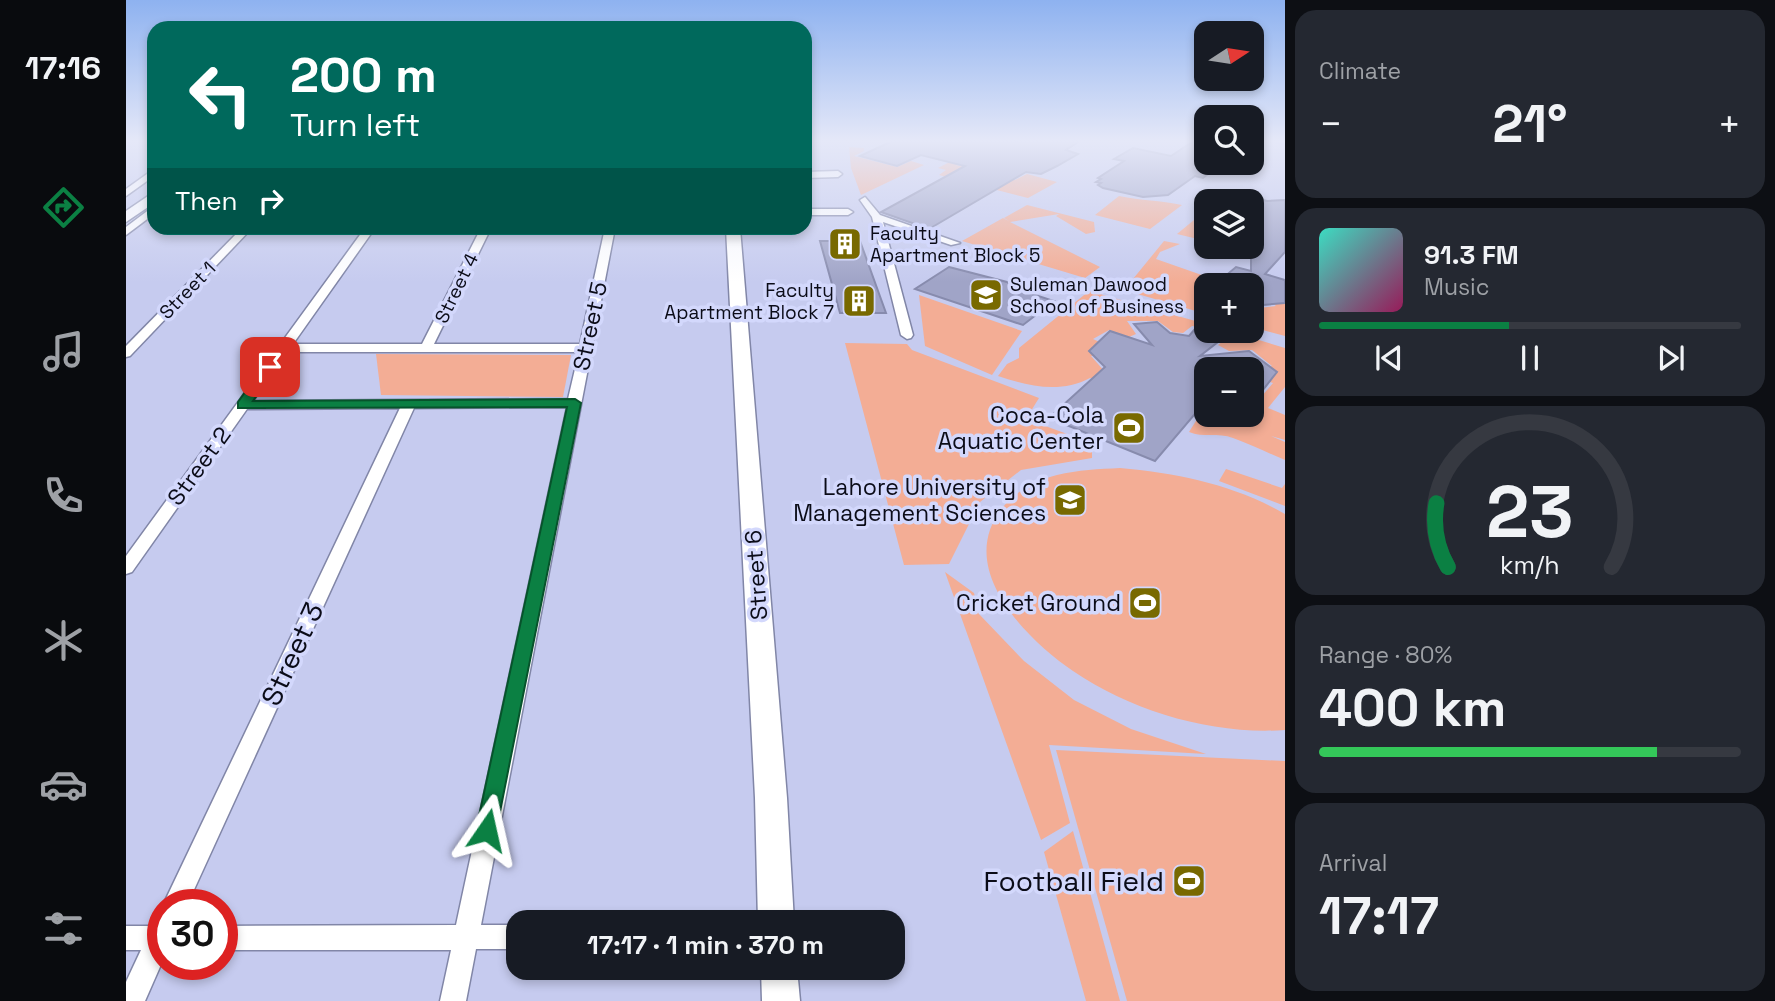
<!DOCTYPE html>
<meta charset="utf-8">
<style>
:root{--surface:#171b24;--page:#242831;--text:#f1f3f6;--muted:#9ea1a6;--line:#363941;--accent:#0b8043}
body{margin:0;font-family:"Space Grotesk",sans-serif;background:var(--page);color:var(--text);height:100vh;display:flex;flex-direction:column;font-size:26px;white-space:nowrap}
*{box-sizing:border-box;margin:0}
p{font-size:23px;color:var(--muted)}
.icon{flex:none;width:38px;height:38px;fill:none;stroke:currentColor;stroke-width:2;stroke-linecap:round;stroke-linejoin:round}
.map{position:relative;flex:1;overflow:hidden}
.details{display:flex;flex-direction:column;gap:10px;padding:10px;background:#0d0f14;width:490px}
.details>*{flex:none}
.hud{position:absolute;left:21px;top:21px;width:665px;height:214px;border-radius:21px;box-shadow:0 4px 10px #0003;background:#00695c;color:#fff;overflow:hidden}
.needle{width:46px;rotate:78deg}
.tools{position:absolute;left:1068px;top:21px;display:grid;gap:14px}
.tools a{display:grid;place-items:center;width:70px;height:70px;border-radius:14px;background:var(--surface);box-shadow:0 4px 10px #0003;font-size:35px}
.speed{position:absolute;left:21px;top:889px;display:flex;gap:14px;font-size:35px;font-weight:700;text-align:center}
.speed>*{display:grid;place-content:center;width:91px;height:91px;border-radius:50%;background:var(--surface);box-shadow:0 4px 10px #0003;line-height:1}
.speed .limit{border:10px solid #d22;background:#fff;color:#111}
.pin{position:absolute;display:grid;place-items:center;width:60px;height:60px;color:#fff;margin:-30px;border-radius:14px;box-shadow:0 4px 10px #0006}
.me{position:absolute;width:77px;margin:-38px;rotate:11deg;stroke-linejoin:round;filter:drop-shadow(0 0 5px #0008)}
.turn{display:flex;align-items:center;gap:24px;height:147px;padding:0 28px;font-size:32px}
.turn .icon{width:91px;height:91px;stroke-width:2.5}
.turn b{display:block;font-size:49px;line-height:60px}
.then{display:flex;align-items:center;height:66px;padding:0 28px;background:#0003;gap:14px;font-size:26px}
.big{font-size:52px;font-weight:700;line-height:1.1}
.details .card{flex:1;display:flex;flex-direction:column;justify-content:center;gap:10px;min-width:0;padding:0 24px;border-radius:21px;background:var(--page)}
.details .dial{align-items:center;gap:0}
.dial svg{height:182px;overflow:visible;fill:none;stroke:var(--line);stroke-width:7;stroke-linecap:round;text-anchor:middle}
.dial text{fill:var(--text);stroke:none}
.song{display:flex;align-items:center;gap:21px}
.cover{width:84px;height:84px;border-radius:10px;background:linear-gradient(135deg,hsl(170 70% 55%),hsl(330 70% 35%))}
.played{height:7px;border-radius:4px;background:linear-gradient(90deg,var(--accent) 45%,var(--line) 45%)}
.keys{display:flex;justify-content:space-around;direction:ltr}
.heat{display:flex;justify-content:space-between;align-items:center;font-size:38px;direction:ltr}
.charge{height:10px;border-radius:5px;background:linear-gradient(90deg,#34c759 80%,var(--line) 0)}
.trip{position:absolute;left:380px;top:910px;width:399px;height:70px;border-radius:21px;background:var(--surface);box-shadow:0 4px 10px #0003;font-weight:700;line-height:70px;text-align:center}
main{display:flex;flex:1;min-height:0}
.dock{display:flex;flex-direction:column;width:126px;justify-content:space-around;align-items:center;background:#090b0e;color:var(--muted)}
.dock .icon{width:49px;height:49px}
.dock .selected{color:var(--accent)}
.dock b{font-size:32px;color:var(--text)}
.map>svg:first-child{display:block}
</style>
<main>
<nav class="dock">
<b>17:16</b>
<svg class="icon selected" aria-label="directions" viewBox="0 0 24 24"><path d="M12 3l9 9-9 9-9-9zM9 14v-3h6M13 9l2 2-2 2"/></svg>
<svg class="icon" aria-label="music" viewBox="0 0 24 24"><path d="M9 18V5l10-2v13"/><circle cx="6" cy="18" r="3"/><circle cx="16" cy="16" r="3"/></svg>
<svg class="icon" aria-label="phone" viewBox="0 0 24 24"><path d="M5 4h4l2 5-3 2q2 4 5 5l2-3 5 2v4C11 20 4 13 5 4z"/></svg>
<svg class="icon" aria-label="climate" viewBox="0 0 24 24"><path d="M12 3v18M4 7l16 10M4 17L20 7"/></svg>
<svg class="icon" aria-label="car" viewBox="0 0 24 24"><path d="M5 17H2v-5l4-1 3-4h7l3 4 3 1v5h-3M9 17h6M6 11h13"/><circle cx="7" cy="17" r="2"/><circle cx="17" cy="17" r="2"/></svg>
<svg class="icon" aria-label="filters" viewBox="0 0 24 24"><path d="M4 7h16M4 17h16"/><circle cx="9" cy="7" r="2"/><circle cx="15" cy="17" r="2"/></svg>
</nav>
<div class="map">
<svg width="1159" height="1001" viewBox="0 0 1159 1001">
<rect width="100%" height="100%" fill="#c6cbef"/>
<g fill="#f3ad95">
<path d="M723,147l15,1v3l-10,5 43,11 14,-6 13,4 -63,30 -10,-27z"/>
<path d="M861,149l-31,16 59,15 12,-6 30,8 -29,16 -89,-23 7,-5 -8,-2 27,-14z"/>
<path d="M993,196c22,5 41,4 63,9l-32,24 -55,-14z"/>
<path d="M901,205l67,17 1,10 -9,2 -30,-18 3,-2 -49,8 90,45 -15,11 -123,-37 41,-23 6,3 -5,-3z"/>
<path d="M1074,215l6,1v25l-29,-7z"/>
<path d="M1038,241l16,3 -20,8 -4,7 60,21h-9l4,5 -15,2 10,8v19l-82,-24z"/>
<path d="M963,291l117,33v4l-14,-2 -9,7 -10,-1 -15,-11h-31l9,13 -7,3 -20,-7 -16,9 13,6 5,9 -20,2 15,17 25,19 -41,-14c-30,16 -62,8 -92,-2l9,-12 12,-6v-10z"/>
<path d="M793,295l103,36 -30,44 -67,-29z"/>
<path d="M1159,298v38l-34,-9v-18l25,-3 -9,-7z"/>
<path d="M1087,331h16l56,17v39l-17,21 17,7v25l-14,-4 14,6v18c-17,-7 -35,-16 -52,-22 -15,-6 -30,0 -44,-6l12,-19 -34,-12 22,-8 17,13v9h45v-21l10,3 12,-14 -22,-8v-6l-4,-1 25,-2 -20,-16 -23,1 -11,-6 9,-7 -15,-5z"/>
<path d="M719,343l62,1 5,6 127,48 -13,21 66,24v15l-71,12 -41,32 -31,62 -45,1z"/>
<path d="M250,354l195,1 -8,42 -182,-2z"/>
<path d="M994,468c58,5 115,17 165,46v216c-72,5 -152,-18 -212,-59 -48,-33 -119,-104 -70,-164 13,-16 34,-27 54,-32 21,-5 42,-6 63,-7z"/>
<path d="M1100,469l56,19 3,-4v22l-66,-25z"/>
<path d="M819,572l29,21 5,21 45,47 50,39 57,29 75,25 -157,-9 21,78 -29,17z"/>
<path d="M930,750l229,11v240h-158z"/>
<path d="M947,831l47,170h-34l-42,-149z"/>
</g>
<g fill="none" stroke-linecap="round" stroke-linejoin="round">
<path stroke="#a7affb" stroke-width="2.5" d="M1149,142l10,2"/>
</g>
<g fill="#a0a4c7" stroke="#878bad" stroke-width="2">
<path d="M764,142h188l-12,8 12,4 -21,12 -16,8 -15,-2 -97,57 -48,-17 84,-46 -44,-11 -24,11 -37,-10z"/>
<path d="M1066,142h14v22l12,2 -15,12 -8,-2 -27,19 -25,2 -40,-9 -5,-3 3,-2 -5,-1 5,-3 -3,-1 26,-17 -10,-2 19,-11 38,8z"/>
<path d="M1125,197l16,4 18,-1v52l-20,22 20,6v23l-34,3v-21l-28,-7 13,-11 15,4z"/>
<path d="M694,241h40l26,72h-46z"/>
<path d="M823,267l58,15 13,8 34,11 -31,24 -108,-36z"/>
<path d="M1031,322l13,11 19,3 6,-7 28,9 -23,18 49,-5 28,21 -26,33v-36h-45v32l-51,60 -106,-43 56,-51 -16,-16 21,-20 42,14 -18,-21z"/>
</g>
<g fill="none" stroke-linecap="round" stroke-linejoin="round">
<defs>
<g id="street">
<path d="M28,169v7l-28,20v-7z"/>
<path d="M679,172l33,-1 4,3 -4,3 -33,1z"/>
<path d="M739,197l15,18 80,28 -9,2 -68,-23 30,113 -2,3 -4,1 -6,-4 -29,-118 -12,-17z"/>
<path d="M28,206v8l-28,21v-8z"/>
<path d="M679,209h43l5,3 -5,3h-43z"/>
<path d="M116,228h10l-122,128 -4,1v-11z"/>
<path d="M239,228h10l-82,116h129l59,-116h10l-57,116h146l25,-116h10l-134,697h37v24h-42l-10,52h-26l11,-51h-229v-24l234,-1 111,-518 -153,1 -227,497h-24l237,-497 -153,1 -115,163 -6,2v-18zM162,352h291l-11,47 -315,2z"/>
<path d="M37,919v41l-18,41h-19v-19l15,-32h-15v-24h27z"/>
</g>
<g id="secondary">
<path d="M28,192v11l-28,19v-11z"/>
<path d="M600,228h14l47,570 7,124h-36l-3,-124z"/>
<path d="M635,968h36l3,33h-38z"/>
</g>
</defs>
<use href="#street" stroke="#8186a7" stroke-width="3"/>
<use href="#secondary" stroke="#8186a7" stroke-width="3"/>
<use href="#street" fill="#fff" fill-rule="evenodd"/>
<use href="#secondary" fill="#fff" fill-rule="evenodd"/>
</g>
<linearGradient id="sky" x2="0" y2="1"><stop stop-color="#8eb2f0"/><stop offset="0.5" stop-color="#e5e8f8"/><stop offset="1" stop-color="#e5e8f8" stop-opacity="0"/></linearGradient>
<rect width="1159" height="282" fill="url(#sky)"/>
<path fill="#0b8043" stroke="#07532c" stroke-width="2" d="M144,363l7,4 -24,34 322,-2 6,4 -86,434 -8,3 -8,-3 -3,-7 91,-423 -329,1v-6l27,-38z"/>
<defs>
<symbol id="building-square" viewBox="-11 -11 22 22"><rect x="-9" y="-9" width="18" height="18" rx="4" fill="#786900" stroke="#d3d8fc"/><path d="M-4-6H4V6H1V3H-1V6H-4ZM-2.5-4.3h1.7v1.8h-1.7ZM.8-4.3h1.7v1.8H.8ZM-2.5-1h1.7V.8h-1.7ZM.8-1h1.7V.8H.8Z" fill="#fff"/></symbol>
<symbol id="university-square" viewBox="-11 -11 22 22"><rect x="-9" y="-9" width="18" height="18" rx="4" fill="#786900" stroke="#d3d8fc"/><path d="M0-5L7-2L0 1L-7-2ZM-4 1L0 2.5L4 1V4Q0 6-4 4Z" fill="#fff"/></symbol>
<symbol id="stadium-square" viewBox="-11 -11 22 22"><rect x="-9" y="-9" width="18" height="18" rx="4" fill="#786900" stroke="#d3d8fc"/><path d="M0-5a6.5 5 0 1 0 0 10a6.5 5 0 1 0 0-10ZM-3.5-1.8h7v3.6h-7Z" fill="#fff"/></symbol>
</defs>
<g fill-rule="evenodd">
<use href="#building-square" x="700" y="225" width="38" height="38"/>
<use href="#university-square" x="841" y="276" width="38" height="38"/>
<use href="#building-square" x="714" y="282" width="38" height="38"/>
<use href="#stadium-square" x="984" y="409" width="38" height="38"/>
<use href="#university-square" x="925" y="481" width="38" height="38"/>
<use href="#stadium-square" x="1000" y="584" width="38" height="38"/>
<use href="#stadium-square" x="1044" y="862" width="38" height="38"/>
</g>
<g text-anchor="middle" stroke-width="7" stroke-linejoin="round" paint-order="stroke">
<g font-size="19" fill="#0b0c18" stroke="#d3d8fc" text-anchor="start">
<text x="744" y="240">Faculty<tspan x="744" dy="22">Apartment Block 5</tspan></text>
<text x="884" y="291">Suleman Dawood<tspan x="884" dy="22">School of Business</tspan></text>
<text x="708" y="297" text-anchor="end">Faculty<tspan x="708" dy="22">Apartment Block 7</tspan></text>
</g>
<g font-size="19" fill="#0b0c18" stroke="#d3d8fc">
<text transform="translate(330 288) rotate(-64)" y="7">Street 4</text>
<text transform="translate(61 290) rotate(-46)" y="7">Street 1</text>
</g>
<g font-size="23" fill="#0b0c18" stroke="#d3d8fc">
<text transform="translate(464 326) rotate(-78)" y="8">Street 5</text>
<text transform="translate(73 466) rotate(-54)" y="8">Street 2</text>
<text transform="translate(630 575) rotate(-94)" y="8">Street 6</text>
</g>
<g font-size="23" fill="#0b0c18" stroke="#d3d8fc" text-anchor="end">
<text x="978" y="423">Coca-Cola<tspan x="978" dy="26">Aquatic Center</tspan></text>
<text x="920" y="495">Lahore University of<tspan x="920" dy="26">Management Sciences</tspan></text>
<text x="995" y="611">Cricket Ground</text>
</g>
<g font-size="28" fill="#0b0c18" stroke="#d3d8fc">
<text transform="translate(166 654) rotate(-65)" y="10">Street 3</text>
</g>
<g font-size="28" fill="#0b0c18" stroke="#d3d8fc" text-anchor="end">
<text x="1038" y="891">Football Field</text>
</g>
</g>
</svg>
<div class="tools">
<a><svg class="needle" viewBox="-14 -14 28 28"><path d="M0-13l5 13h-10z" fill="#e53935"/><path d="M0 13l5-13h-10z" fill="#9ea1a6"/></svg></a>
<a><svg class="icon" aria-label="search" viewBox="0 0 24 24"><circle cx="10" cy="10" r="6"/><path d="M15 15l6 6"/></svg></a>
<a><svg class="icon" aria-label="layers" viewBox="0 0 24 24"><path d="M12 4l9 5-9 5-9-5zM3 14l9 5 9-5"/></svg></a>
<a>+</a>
<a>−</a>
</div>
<div class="speed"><div class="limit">30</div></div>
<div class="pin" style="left:144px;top:367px;background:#d93025"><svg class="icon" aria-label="arrive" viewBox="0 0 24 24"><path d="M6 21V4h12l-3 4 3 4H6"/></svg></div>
<svg class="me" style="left:361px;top:830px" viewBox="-20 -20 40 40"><path d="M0-17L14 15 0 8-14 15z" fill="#0b8043" stroke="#fff" stroke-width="4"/></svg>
<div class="trip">17:17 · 1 min · 370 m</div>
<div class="hud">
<div class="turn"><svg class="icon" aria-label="left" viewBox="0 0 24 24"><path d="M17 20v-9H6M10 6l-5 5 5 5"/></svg><div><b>200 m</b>Turn left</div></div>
<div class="then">Then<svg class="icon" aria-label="right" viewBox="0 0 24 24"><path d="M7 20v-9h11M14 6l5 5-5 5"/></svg></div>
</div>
</div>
<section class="details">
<div class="card"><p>Climate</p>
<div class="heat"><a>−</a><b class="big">21°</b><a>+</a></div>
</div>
<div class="card">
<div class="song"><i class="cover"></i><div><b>91.3 FM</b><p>Music</p></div></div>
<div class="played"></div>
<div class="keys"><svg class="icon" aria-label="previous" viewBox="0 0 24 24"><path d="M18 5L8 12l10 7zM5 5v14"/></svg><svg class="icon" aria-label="pause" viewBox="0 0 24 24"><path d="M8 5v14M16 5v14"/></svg><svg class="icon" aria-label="next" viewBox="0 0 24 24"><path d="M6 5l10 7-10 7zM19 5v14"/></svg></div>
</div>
<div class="card dial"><svg viewBox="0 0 100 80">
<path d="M14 69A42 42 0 1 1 86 69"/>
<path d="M14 69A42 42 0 0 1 9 41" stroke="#0b8043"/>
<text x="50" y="56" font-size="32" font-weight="700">23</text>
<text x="50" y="72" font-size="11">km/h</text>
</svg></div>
<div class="card"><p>Range · 80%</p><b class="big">400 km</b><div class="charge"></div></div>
<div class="card"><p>Arrival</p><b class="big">17:17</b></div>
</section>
</main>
